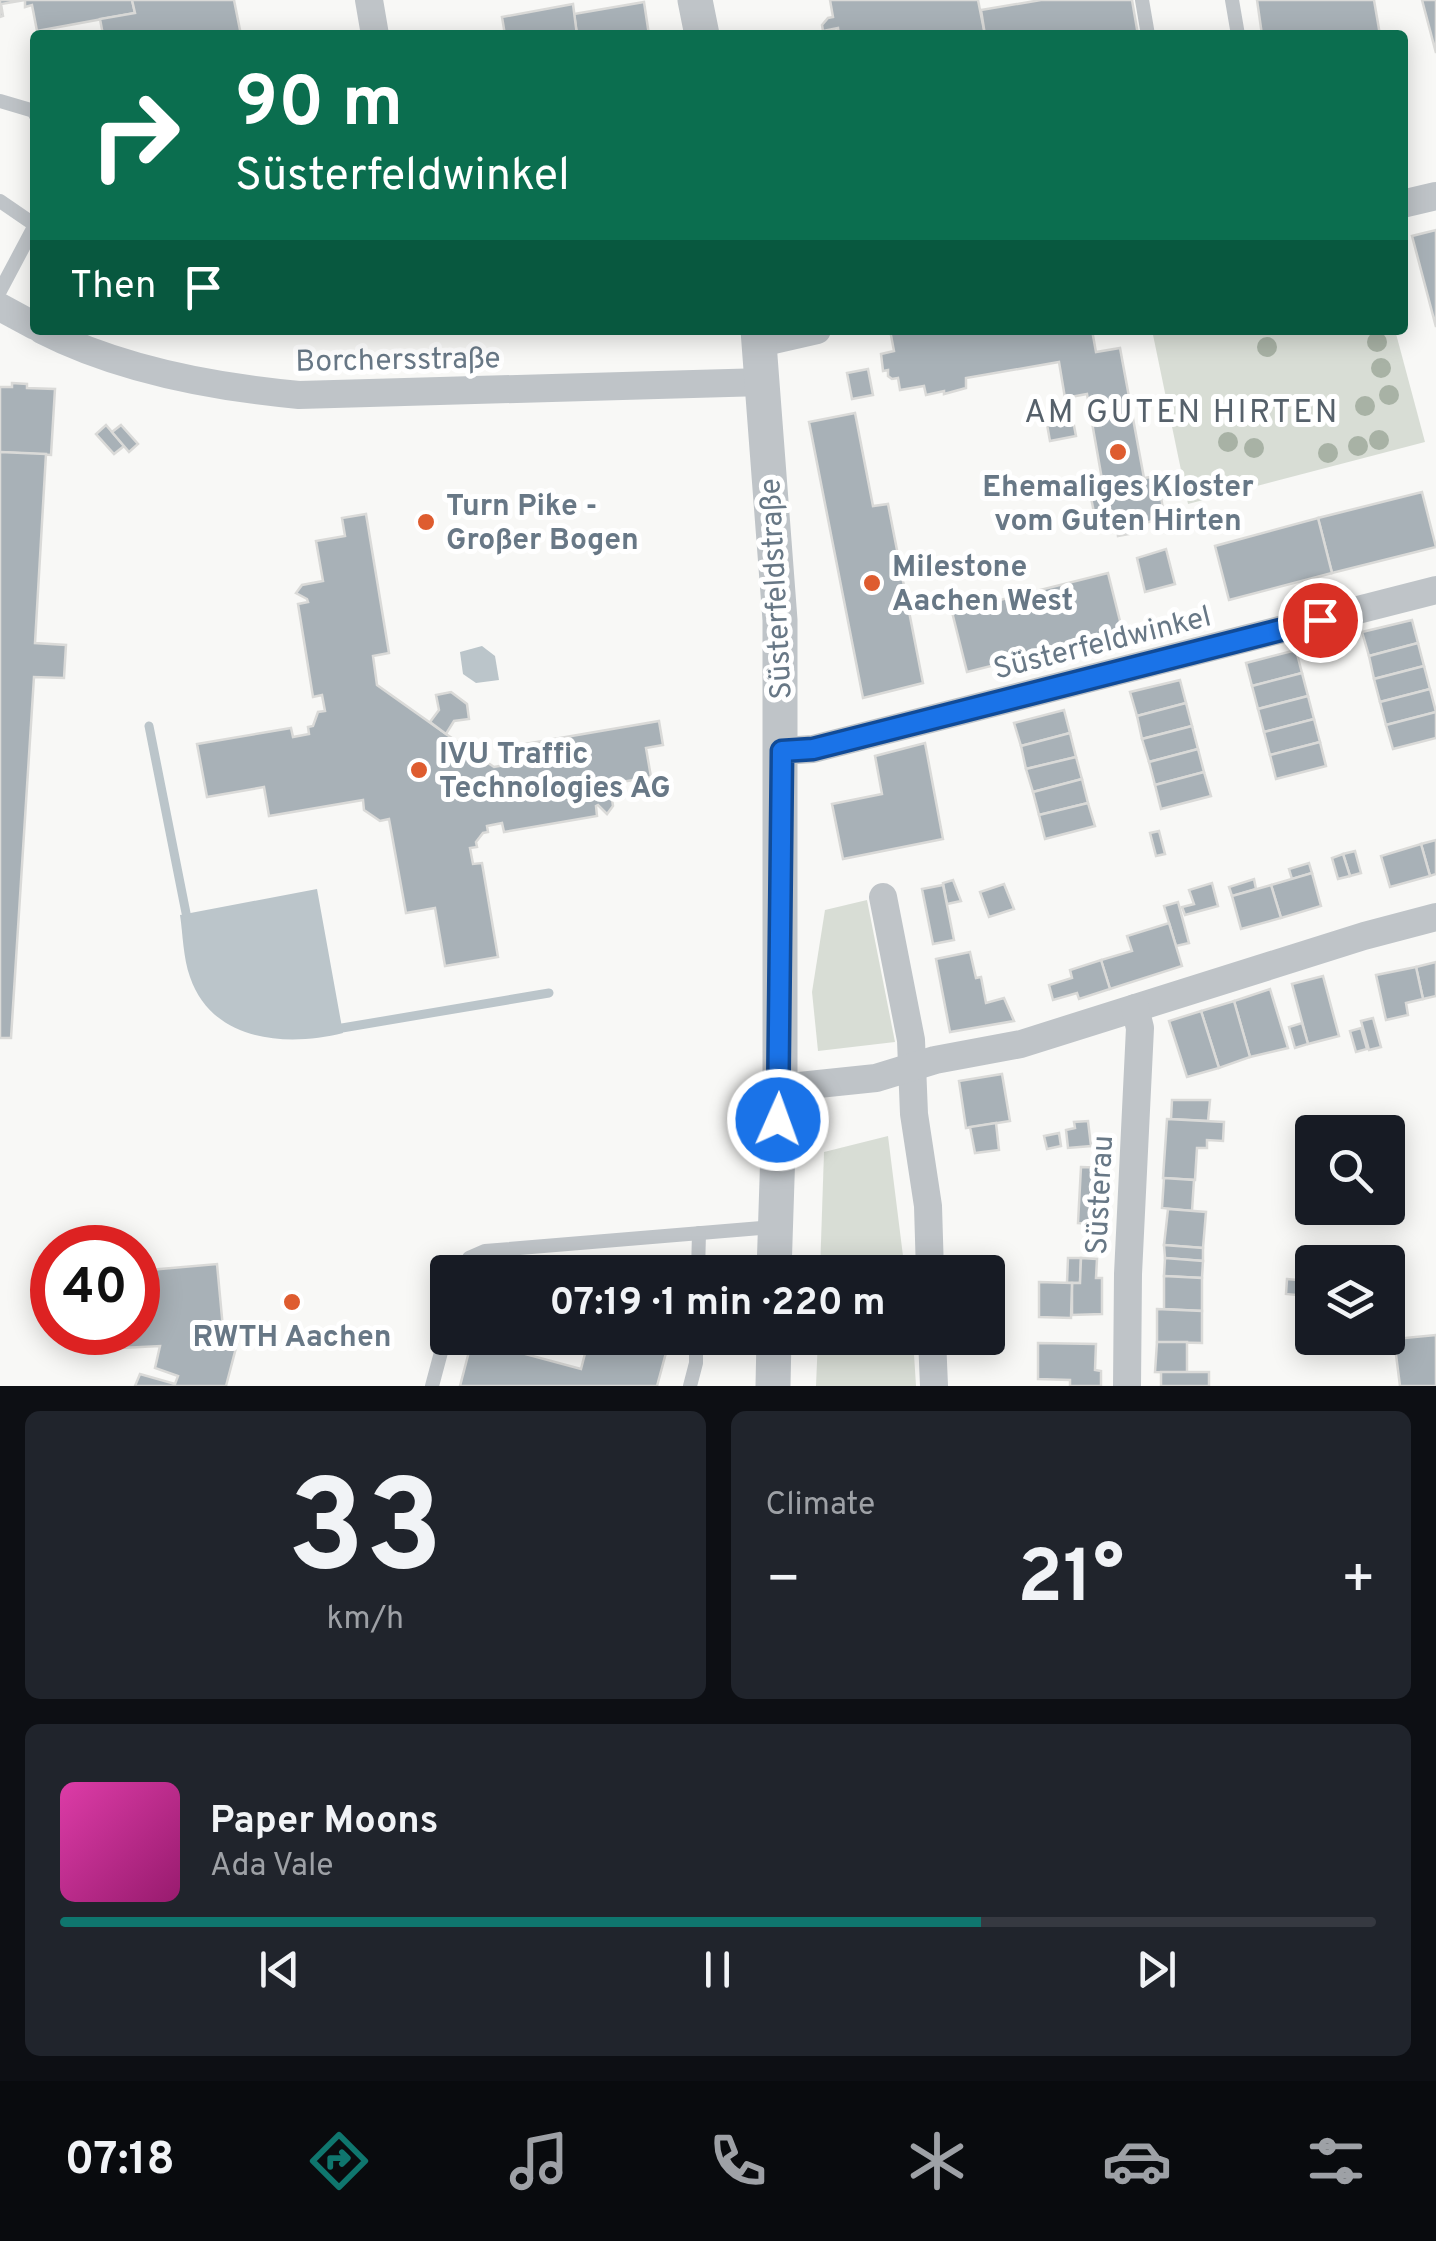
<!DOCTYPE html>
<meta charset="utf-8">
<style>
:root{--surface:#171b24;--page:#20242c;--text:#f1f3f6;--muted:#9ea1a6;--line:#363941;--accent:#0f766e}
body{margin:0;font-family:Overpass,sans-serif;background:var(--page);color:var(--text);height:100vh;display:flex;flex-direction:column;font-size:38px;white-space:nowrap}
*{box-sizing:border-box;margin:0}
p{font-size:32px;color:var(--muted)}
.icon{flex:none;width:55px;height:55px;fill:none;stroke:currentColor;stroke-width:2;stroke-linecap:round;stroke-linejoin:round}
.map{position:relative;height:1386px;overflow:hidden}
.panel{display:flex;flex-direction:column;gap:25px;padding:25px;background:#0d0f14;flex:1}
.panel>*{flex:none}
.top-card{position:absolute;left:30px;top:30px;width:1378px;height:305px;border-radius:10px;box-shadow:0 5px 25px #0003;background:#0b6e4f;color:#fff;overflow:hidden}
.buttons{position:absolute;left:1295px;top:1115px;display:grid;gap:20px}
.buttons a{display:grid;place-items:center;width:110px;height:110px;border-radius:10px;background:var(--surface);box-shadow:0 5px 25px #0003;font-size:50px}
.speed{position:absolute;left:30px;top:1225px;display:flex;gap:20px;font-size:50px;font-weight:700;text-align:center}
.speed>*{display:grid;place-content:center;width:130px;height:130px;border-radius:50%;background:var(--surface);box-shadow:0 5px 25px #0003;line-height:1}
.speed .limit{border:15px solid #d22;background:#fff;color:#111}
.pin{position:absolute;display:grid;place-items:center;width:85px;height:85px;color:#fff;margin:-42px;border:5px solid #fff;border-radius:50%;box-shadow:0 2px 10px #0007}
.me{position:absolute;width:110px;margin:-55px;rotate:2deg;stroke-linejoin:round;filter:drop-shadow(0 0 8px #0008)}
.turn{display:flex;align-items:center;gap:35px;height:210px;padding:0 40px;font-size:45px}
.turn .icon{width:130px;height:130px;stroke-width:2.5}
.turn b{display:block;font-size:70px;line-height:85px}
.then{display:flex;align-items:center;height:95px;padding:0 40px;background:#0003;gap:20px;font-size:38px}
.big{font-size:75px;font-weight:700;line-height:1.1}
.panel .tile{flex:1;display:flex;flex-direction:column;justify-content:center;gap:15px;min-width:0;padding:0 35px;border-radius:15px;background:var(--page)}
.panel .dial{align-items:center;gap:0}
.dial b{font-size:130px;line-height:1}
.song{display:flex;align-items:center;gap:30px}
.cover{width:120px;height:120px;border-radius:15px;background:linear-gradient(135deg,hsl(320 70% 55%),hsl(320 70% 35%))}
.played{height:10px;border-radius:5px;background:linear-gradient(90deg,var(--accent) 70%,var(--line) 70%)}
.keys{display:flex;justify-content:space-around;direction:ltr}
.heat{display:flex;justify-content:space-between;align-items:center;font-size:55px;direction:ltr}
.panel .tiles{flex:1;display:grid;gap:25px;grid-template-columns:1fr 1fr}
.tile:last-child{grid-column:span 2}
.trip{position:absolute;left:430px;top:1255px;width:575px;height:100px;border-radius:10px;background:var(--surface);box-shadow:0 5px 25px #0003;font-weight:700;line-height:100px;text-align:center}
.dock{display:flex;height:160px;justify-content:space-around;align-items:center;background:#090b0e;color:var(--muted)}
.dock .icon{width:70px;height:70px}
.dock .current{color:var(--accent)}
.dock b{font-size:45px;color:var(--text)}
.map>svg:first-child{display:block}
</style>
<div class="map">
<svg width="1436" height="1386" viewBox="0 0 1436 1386">
<rect width="100%" height="100%" fill="#f8f8f6"/>
<g fill="#d8ddd5">
<path d="M1152,330h243l30,112 -237,62z"/>
<path d="M867,900l28,142 -77,9 -6,-59 13,-82z"/>
<path d="M888,1136l17,136h-85l4,-120z"/>
<path d="M818,1338h95l3,48h-100z"/>
</g>
<g fill="#bbc5ca">
<path d="M482,646l13,10 4,24 -23,3 -13,-9 -3,-22z"/>
<path d="M317,889l26,144c-56,14 -131,9 -153,-56 -7,-20 -7,-42 -10,-62z"/>
</g>
<g fill="none" stroke-linecap="round" stroke-linejoin="round">
<g stroke="#bbc5ca" stroke-width="9">
<path d="M149,726l37,187"/>
<path d="M342,1028l207,-35"/>
</g>
</g>
<g fill="#a8b1b7" stroke="#dadad8" stroke-width="2.5">
<path d="M0,0h132l3,13 -98,18 -5,-26 -7,2v-7l-24,4 2,12 -3,1z"/>
<path d="M132,0h102l7,35h-138l-3,-16 35,-6z"/>
<path d="M830,0h148l7,35h-146l-1,-7 -15,3 -1,-6 6,-7 5,-1z"/>
<path d="M1132,0l6,35h-153l-4,-25 60,-10z"/>
<path d="M1257,0h117l6,35h-118z"/>
<path d="M1422,0h14v53z"/>
<path d="M644,2l5,33h-72l-3,-21z"/>
<path d="M573,4l4,31h-72l-3,-18z"/>
<path d="M1436,230v97l-24,-91z"/>
<path d="M890,330h202l4,22 24,-4 24,130 13,-2 8,43 -22,4 2,8 -27,5 -1,-8 -19,4 -9,-44 14,-3 -16,-91 -22,4 -6,-36 -93,16v10l-22,6v-3l-18,4 -2,-9 -24,4 -2,-12 -6,1 -4,-3v-6l-5,1 -2,-17 13,-3z"/>
<path d="M868,369l5,26 -21,4 -5,-26z"/>
<path d="M12,383l15,1v4l28,1 -4,66 -51,-3v-65h12z"/>
<path d="M855,413l18,93 15,-2 35,179 -60,15 -54,-276z"/>
<path d="M1072,415l4,21 -26,5 -4,-22z"/>
<path d="M106,425l18,21 -10,8 -18,-20z"/>
<path d="M121,425l17,19 -9,8 -17,-20z"/>
<path d="M0,452l46,2 -11,189 31,2 -2,33 -30,-1 -23,361h-11z"/>
<path d="M1422,492l14,55 -104,26 -14,-55z"/>
<path d="M366,514l23,139 -16,3 4,29 69,49 48,33 28,-5 -3,-17 140,-24 4,24 -17,3 5,29 -41,7 3,22 -6,8 -9,-9 -2,1 1,10 -93,16 -2,-9 -15,3 1,6 -5,1 -7,9 1,5 -7,1 3,16 9,-1 16,94 -53,9 -10,-58 -29,5 -17,-94 -9,2 -16,-11 -1,-10 -94,16 -5,-29 -57,10 -10,-53 94,-16 2,9 16,-3 -1,-7 5,-1 5,-14 7,-1 -3,-16 -9,2 -15,-93 10,-2 -1,-3 -11,-6 6,-8 21,-4 -7,-40 29,-5 -3,-18z"/>
<path d="M1318,518l14,55 -103,27 -14,-54z"/>
<path d="M1166,549l9,35 -30,8 -8,-34z"/>
<path d="M1108,573l15,60 -156,39 -15,-60z"/>
<path d="M1412,620l6,23 -49,13 -7,-24z"/>
<path d="M1418,643l6,23 -50,13 -5,-23z"/>
<path d="M1296,650l6,23 -50,13 -6,-23z"/>
<path d="M1424,666l6,23 -50,13 -6,-23z"/>
<path d="M1302,673l6,23 -50,13 -6,-23z"/>
<path d="M1180,680l6,23 -49,13 -7,-24z"/>
<path d="M1430,689l6,23 -50,13 -6,-23z"/>
<path d="M451,692l16,12 2,15 -15,2 -8,13 -16,-12 9,-12 -3,-15z"/>
<path d="M1308,696l6,23 -50,13 -6,-23z"/>
<path d="M1186,703l6,23 -50,13 -5,-23z"/>
<path d="M1064,710l6,23 -49,13 -7,-23z"/>
<path d="M1436,712v26l-43,11 -7,-24z"/>
<path d="M1314,719l6,23 -50,13 -6,-23z"/>
<path d="M1192,726l6,23 -49,13 -7,-23z"/>
<path d="M1070,733l6,24 -50,12 -5,-23z"/>
<path d="M1320,742l6,24 -50,13 -6,-24z"/>
<path d="M925,743l18,96 -100,20 -11,-55 50,-10 -7,-38z"/>
<path d="M1198,749l6,23 -49,13 -6,-23z"/>
<path d="M1076,757l6,22 -49,13 -7,-23z"/>
<path d="M1204,772l7,24 -50,13 -6,-24z"/>
<path d="M1082,779l6,24 -49,12 -6,-23z"/>
<path d="M1088,803l7,23 -50,13 -6,-24z"/>
<path d="M1159,831l6,23 -9,2 -6,-23z"/>
<path d="M1436,840v34l-6,2 -9,-32z"/>
<path d="M1421,844l9,32 -40,11 -9,-31z"/>
<path d="M1355,851l6,22 -11,3 -7,-22z"/>
<path d="M1343,854l7,22 -12,3 -6,-21z"/>
<path d="M1309,863l3,10 -20,6 -3,-10z"/>
<path d="M1312,873l9,33 -40,12 -10,-33z"/>
<path d="M1254,879l2,10 -24,7 -3,-9z"/>
<path d="M953,880l8,21 -14,3 -4,-21z"/>
<path d="M1212,883l6,23 -33,9 -3,-8 12,-3 -5,-14z"/>
<path d="M1004,884l10,25 -25,8 -9,-25z"/>
<path d="M943,885l11,55 -21,4 -11,-55z"/>
<path d="M1271,885l10,33 -40,11 -9,-33z"/>
<path d="M1178,902l11,41 -13,3 -12,-40z"/>
<path d="M1169,923l13,43 -72,23 -9,-29 31,-9 -5,-15z"/>
<path d="M970,952l6,26 5,-1 5,26 18,-5 10,23 -64,11 -14,-73z"/>
<path d="M1101,960l9,29 -31,10 -2,-6 -24,7 -4,-15 23,-7 -2,-8z"/>
<path d="M1436,962v34l-13,3 -7,-32z"/>
<path d="M1416,967l7,32 -17,4 2,12 -22,5 -10,-45z"/>
<path d="M1323,976l16,60 -31,8 -16,-60z"/>
<path d="M1270,989l18,59 -38,9 -16,-56z"/>
<path d="M1234,1001l16,56 -31,11 -18,-57z"/>
<path d="M1201,1011l18,57 -32,9 -18,-56z"/>
<path d="M1373,1018l8,29 -12,3 -8,-29z"/>
<path d="M1302,1023l6,21 -13,4 -6,-21z"/>
<path d="M1361,1028l6,21 -11,3 -6,-21z"/>
<path d="M1002,1074l8,47 -44,7 -7,-47z"/>
<path d="M1172,1100h38l-2,21 -37,-2z"/>
<path d="M1167,1119l57,3 -1,19 -16,-1v8h-10l-2,32 -32,-2z"/>
<path d="M1088,1121l3,25 -23,2 -2,-18 9,-2 -1,-6z"/>
<path d="M996,1123l3,27 -24,3 -5,-26z"/>
<path d="M1059,1133l2,13 -14,3 -3,-13z"/>
<path d="M1081,1167l25,1 -2,24 6,1 -2,32 -30,-2z"/>
<path d="M1164,1178l30,2 -2,31 -30,-3z"/>
<path d="M1168,1209l38,3 -3,36 -39,-3z"/>
<path d="M1164,1245l39,3v13l-38,-3z"/>
<path d="M1068,1258h13l-1,25h-13z"/>
<path d="M1081,1258l16,1 -1,19h6v36l-30,1v-32h8z"/>
<path d="M1165,1258l38,3 -1,17 -38,-2z"/>
<path d="M217,1264l7,75 13,5 -11,42h-91l5,-12 35,10 3,-8 -23,-8 5,-22 -59,3 -2,-17h39v-61z"/>
<path d="M1164,1276l38,2v33l-38,-2z"/>
<path d="M1287,1279l21,2 -2,15 -20,-2z"/>
<path d="M1039,1282l33,1 -1,35 -32,-1z"/>
<path d="M1157,1309l45,2v32l-45,-1z"/>
<path d="M69,1332h13l-4,17 -13,-4z"/>
<path d="M1436,1335v51h-36l-6,-47z"/>
<path d="M617,1338h53l-13,48h-197l12,-46 40,11 9,-4 4,7 56,15 7,-27 26,7z"/>
<path d="M1157,1342h30v31l-32,-1z"/>
<path d="M1038,1343l58,1 -1,26 6,1v15h-31v-6l-32,-1z"/>
<rect x="1161" y="1372" width="48" height="14"/>
</g>
<g fill="none" stroke-linecap="round" stroke-linejoin="round">
<g stroke="#bfc4c8" stroke-width="14">
<path d="M1142,0l6,35"/>
<path d="M1232,0l6,35"/>
<path d="M0,101l34,10 1,3"/>
<path d="M0,201l35,24"/>
<path d="M0,291l35,-66"/>
<path d="M463,1272l6,-14 16,-7 289,-24"/>
<path d="M698,1272l1,-39"/>
<path d="M432,1386l16,-60"/>
<path d="M690,1386l6,-23v-25"/>
</g>
<g stroke="#bfc4c8" stroke-width="28">
<path d="M369,0l6,35"/>
<path d="M1402,204l34,-8"/>
<path d="M0,307l35,19"/>
<path d="M42,330c78,40 171,57 257,65l465,-13"/>
<path d="M760,343l57,-13"/>
<path d="M782,751l31,-2 623,-159"/>
<path d="M883,897l28,143 3,74 14,92 2,66"/>
<path d="M780,1088l96,-10 59,-18 86,-16 343,-108 72,-19"/>
<path d="M932,1338l2,48"/>
<path d="M1127,1386l1,-112 12,-246 -5,-20"/>
</g>
<g stroke="#bfc4c8" stroke-width="35">
<path d="M695,0l7,35"/>
<path d="M758,330l22,290v468l-6,184"/>
<path d="M773,1386l1,-48"/>
</g>
</g>
<g fill="#a8b2a5">
<circle cx="1377" cy="342" r="10"/>
<circle cx="1267" cy="347" r="10"/>
<circle cx="1381" cy="368" r="10"/>
<circle cx="1389" cy="395" r="10"/>
<circle cx="1365" cy="406" r="10"/>
<circle cx="1379" cy="440" r="10"/>
<circle cx="1228" cy="442" r="10"/>
<circle cx="1358" cy="446" r="10"/>
<circle cx="1254" cy="448" r="10"/>
<circle cx="1328" cy="453" r="10"/>
</g>
<g fill="none" stroke-linecap="round" stroke-linejoin="round">
<defs>
<path id="route" d="M778,1120l4,-369 31,-2 507,-129"/>
</defs>
<use href="#route" stroke="#114b97" stroke-width="25"/>
<use href="#route" stroke="#1a73e8" stroke-width="18"/>
</g>
<g fill="#de5c2f" stroke="#fff" stroke-width="4">
<circle cx="1118" cy="452" r="10"/>
<circle cx="426" cy="522" r="10"/>
<circle cx="872" cy="583" r="10"/>
<circle cx="419" cy="770" r="10"/>
<circle cx="292" cy="1302" r="10"/>
</g>
<g text-anchor="middle" stroke-width="10" stroke-linejoin="round" paint-order="stroke">
<g font-size="30" fill="#687886" stroke="#fff">
<text transform="translate(398 359) rotate(-1)" y="10">Borchersstraße</text>
<text transform="translate(775 589) rotate(-93)" y="10">Süsterfeldstraße</text>
<text transform="translate(1102 642) rotate(-14)" y="10">Süsterfeldwinkel</text>
<text transform="translate(1099 1195) rotate(-87)" y="10">Süsterau</text>
</g>
<g font-size="30" font-weight="bold" fill="#687886" stroke="#fff" text-anchor="start">
<text x="1118" y="496" text-anchor="middle">Ehemaliges Kloster<tspan x="1118" dy="34">vom Guten Hirten</tspan></text>
<text x="446" y="515">Turn Pike -<tspan x="446" dy="34">Großer Bogen</tspan></text>
<text x="892" y="576">Milestone<tspan x="892" dy="34">Aachen West</tspan></text>
<text x="439" y="763">IVU Traffic<tspan x="439" dy="34">Technologies AG</tspan></text>
<text x="292" y="1346" text-anchor="middle">RWTH Aachen</text>
</g>
<g font-size="32" letter-spacing="2.5" fill="#56616b" stroke="#fff">
<text x="1182" y="422">AM GUTEN HIRTEN</text>
</g>
</g>
</svg>
<div class="buttons">
<a><svg class="icon" aria-label="search" viewBox="0 0 24 24"><circle cx="10" cy="10" r="6"/><path d="M15 15l6 6"/></svg></a>
<a><svg class="icon" aria-label="layers" viewBox="0 0 24 24"><path d="M12 4l9 5-9 5-9-5zM3 14l9 5 9-5"/></svg></a>
</div>
<div class="speed"><div class="limit">40</div></div>
<div class="pin" style="left:1320px;top:620px;background:#d93025"><svg class="icon" aria-label="arrive" viewBox="0 0 24 24"><path d="M6 21V4h12l-3 4 3 4H6"/></svg></div>
<svg class="me" style="left:778px;top:1120px" viewBox="-20 -20 40 40"><circle r="17" fill="#1a73e8" stroke="#fff" stroke-width="3"/><path d="M0-11L8 9 0 5-8 9z" fill="#fff"/></svg>
<div class="trip">07:19 · 1 min · 220 m</div>
<div class="top-card">
<div class="turn"><svg class="icon" aria-label="right" viewBox="0 0 24 24"><path d="M7 20v-9h11M14 6l5 5-5 5"/></svg><div><b>90 m</b>Süsterfeldwinkel</div></div>
<div class="then">Then<svg class="icon" aria-label="arrive" viewBox="0 0 24 24"><path d="M6 21V4h12l-3 4 3 4H6"/></svg></div>
</div>
</div>
<section class="panel">
<div class="tiles">
<div class="tile dial"><b>33</b><p>km/h</p></div>
<div class="tile"><p>Climate</p>
<div class="heat"><a>−</a><b class="big">21°</b><a>+</a></div>
</div>
<div class="tile">
<div class="song"><i class="cover"></i><div><b>Paper Moons</b><p>Ada Vale</p></div></div>
<div class="played"></div>
<div class="keys"><svg class="icon" aria-label="previous" viewBox="0 0 24 24"><path d="M18 5L8 12l10 7zM5 5v14"/></svg><svg class="icon" aria-label="pause" viewBox="0 0 24 24"><path d="M8 5v14M16 5v14"/></svg><svg class="icon" aria-label="next" viewBox="0 0 24 24"><path d="M6 5l10 7-10 7zM19 5v14"/></svg></div>
</div>
</div>
</section>
<nav class="dock">
<b>07:18</b>
<svg class="icon current" aria-label="directions" viewBox="0 0 24 24"><path d="M12 3l9 9-9 9-9-9zM9 14v-3h6M13 9l2 2-2 2"/></svg>
<svg class="icon" aria-label="music" viewBox="0 0 24 24"><path d="M9 18V5l10-2v13"/><circle cx="6" cy="18" r="3"/><circle cx="16" cy="16" r="3"/></svg>
<svg class="icon" aria-label="phone" viewBox="0 0 24 24"><path d="M5 4h4l2 5-3 2q2 4 5 5l2-3 5 2v4C11 20 4 13 5 4z"/></svg>
<svg class="icon" aria-label="climate" viewBox="0 0 24 24"><path d="M12 3v18M4 7l16 10M4 17L20 7"/></svg>
<svg class="icon" aria-label="car" viewBox="0 0 24 24"><path d="M5 17H2v-5l4-1 3-4h7l3 4 3 1v5h-3M9 17h6M6 11h13"/><circle cx="7" cy="17" r="2"/><circle cx="17" cy="17" r="2"/></svg>
<svg class="icon" aria-label="filters" viewBox="0 0 24 24"><path d="M4 7h16M4 17h16"/><circle cx="9" cy="7" r="2"/><circle cx="15" cy="17" r="2"/></svg>
</nav>
